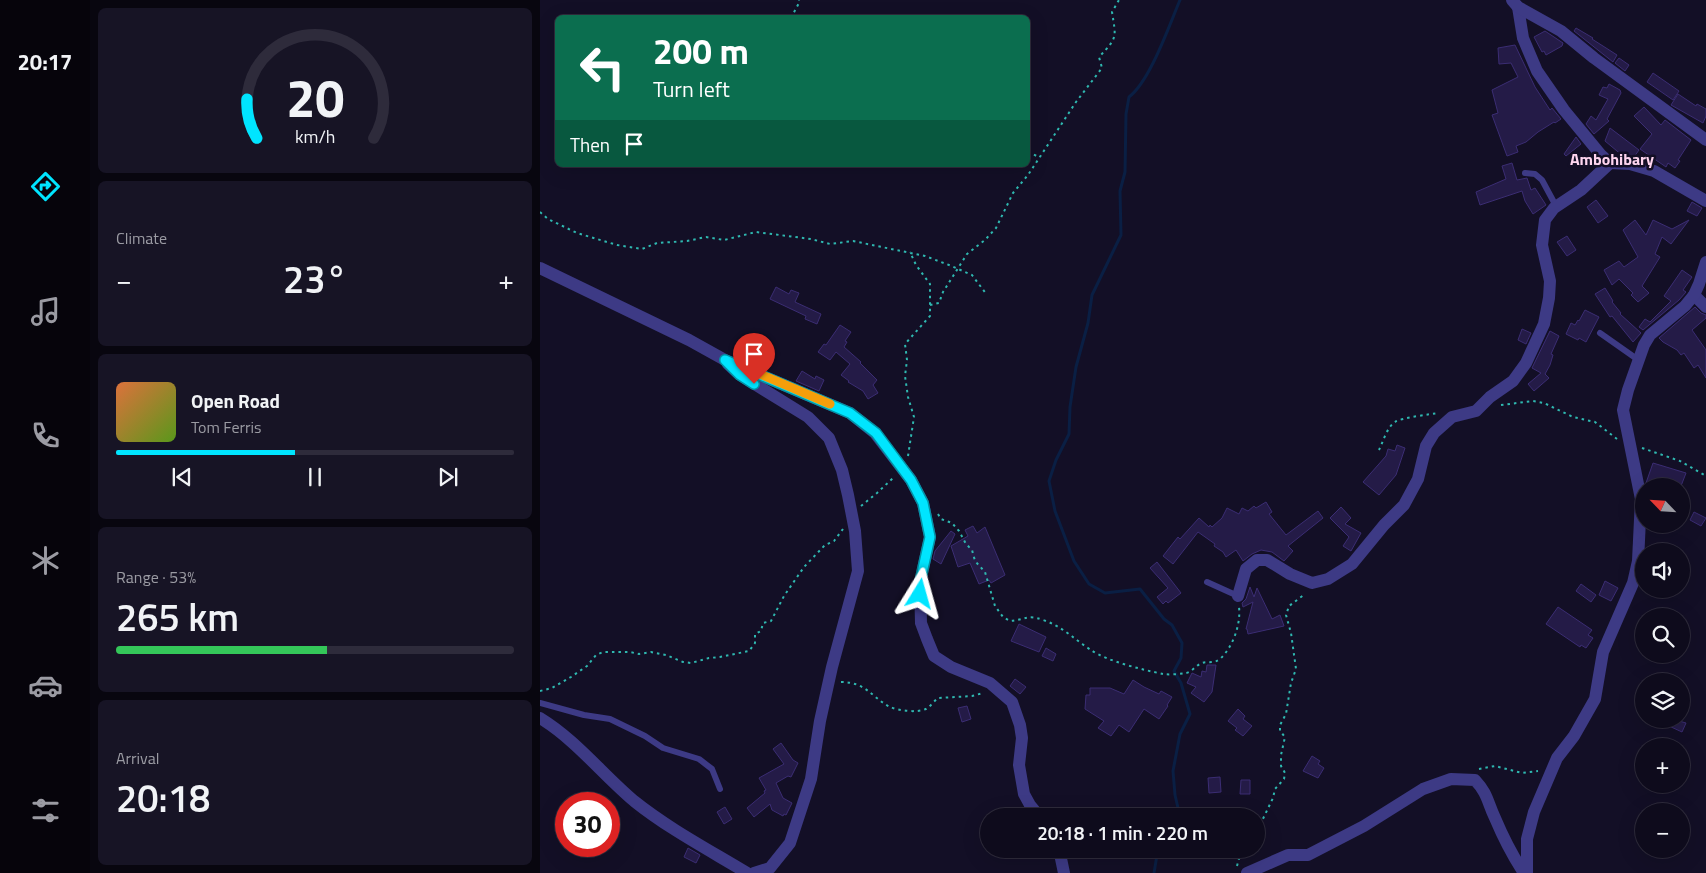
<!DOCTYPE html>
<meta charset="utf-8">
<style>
:root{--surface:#0e0b1c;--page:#171425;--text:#f1f3f6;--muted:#9b9ba3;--line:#2e2b3b;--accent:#00e5ff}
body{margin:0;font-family:"Titillium Web",sans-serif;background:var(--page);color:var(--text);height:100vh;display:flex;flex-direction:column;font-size:19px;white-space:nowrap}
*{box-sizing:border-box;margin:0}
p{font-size:16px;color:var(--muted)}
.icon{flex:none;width:28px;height:28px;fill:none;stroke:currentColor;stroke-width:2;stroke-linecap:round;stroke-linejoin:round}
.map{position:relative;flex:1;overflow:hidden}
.side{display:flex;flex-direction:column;gap:8px;padding:8px;background:#08060f;width:450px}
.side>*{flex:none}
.hud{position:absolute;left:15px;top:15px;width:475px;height:152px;border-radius:8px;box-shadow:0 5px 20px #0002,0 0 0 1px var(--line);background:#0b6e4f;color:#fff;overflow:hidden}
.needle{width:32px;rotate:295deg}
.fabs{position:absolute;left:1095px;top:478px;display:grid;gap:10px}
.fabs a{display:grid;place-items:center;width:55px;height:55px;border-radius:50%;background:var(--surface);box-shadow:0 5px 20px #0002,0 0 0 1px var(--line);font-size:25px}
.speed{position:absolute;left:15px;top:792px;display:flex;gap:10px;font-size:25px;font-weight:700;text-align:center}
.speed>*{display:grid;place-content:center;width:65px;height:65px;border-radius:50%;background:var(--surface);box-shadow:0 5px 20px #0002,0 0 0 1px var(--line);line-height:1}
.speed .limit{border:8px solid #d22;background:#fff;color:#111}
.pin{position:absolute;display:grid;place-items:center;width:42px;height:42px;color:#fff;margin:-51px -21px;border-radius:50% 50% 50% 0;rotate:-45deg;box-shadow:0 0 5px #0007}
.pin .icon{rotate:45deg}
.me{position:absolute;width:55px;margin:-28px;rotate:8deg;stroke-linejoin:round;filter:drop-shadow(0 0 4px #0008)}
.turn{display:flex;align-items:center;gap:18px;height:105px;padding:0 15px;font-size:22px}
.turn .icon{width:65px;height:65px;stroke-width:2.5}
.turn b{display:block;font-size:35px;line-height:42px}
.then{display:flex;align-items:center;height:48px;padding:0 15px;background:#0003;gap:10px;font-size:19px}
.big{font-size:38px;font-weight:600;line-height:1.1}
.side .tile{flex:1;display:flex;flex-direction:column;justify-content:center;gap:8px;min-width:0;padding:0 18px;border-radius:8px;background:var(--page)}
.side .dial{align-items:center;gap:0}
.dial svg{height:130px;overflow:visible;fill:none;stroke:var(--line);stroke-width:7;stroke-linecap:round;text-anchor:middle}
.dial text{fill:var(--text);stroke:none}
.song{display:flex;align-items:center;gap:15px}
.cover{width:60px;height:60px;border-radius:8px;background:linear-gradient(135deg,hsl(20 70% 55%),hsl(90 70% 35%))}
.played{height:5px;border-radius:2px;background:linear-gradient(90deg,var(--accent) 45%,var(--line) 45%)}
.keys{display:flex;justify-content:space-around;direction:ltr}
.heat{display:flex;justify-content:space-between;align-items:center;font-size:28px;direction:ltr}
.charge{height:8px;border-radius:4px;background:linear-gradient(90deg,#34c759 53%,var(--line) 0)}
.trip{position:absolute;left:440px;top:808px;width:285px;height:50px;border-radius:25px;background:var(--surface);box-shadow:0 5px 20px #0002,0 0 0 1px var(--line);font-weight:600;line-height:50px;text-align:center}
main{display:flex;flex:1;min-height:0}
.dock{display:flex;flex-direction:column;width:90px;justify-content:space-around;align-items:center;background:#06040b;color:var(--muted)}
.dock .icon{width:35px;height:35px}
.dock .active{color:var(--accent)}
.dock b{font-size:22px;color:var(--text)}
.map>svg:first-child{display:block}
</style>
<main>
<nav class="dock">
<b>20:17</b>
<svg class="icon active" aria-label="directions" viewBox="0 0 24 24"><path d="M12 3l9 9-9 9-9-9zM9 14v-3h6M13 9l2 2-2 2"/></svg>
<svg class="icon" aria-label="music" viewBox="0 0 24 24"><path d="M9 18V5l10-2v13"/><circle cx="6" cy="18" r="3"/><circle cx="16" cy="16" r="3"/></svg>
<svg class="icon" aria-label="phone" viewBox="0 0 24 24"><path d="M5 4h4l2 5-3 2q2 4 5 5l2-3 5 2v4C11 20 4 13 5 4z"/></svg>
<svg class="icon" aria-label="climate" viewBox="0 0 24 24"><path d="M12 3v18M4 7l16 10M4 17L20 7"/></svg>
<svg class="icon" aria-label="car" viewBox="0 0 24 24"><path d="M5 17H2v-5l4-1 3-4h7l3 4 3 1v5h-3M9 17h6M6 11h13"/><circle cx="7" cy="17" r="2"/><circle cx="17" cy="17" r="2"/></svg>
<svg class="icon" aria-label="filters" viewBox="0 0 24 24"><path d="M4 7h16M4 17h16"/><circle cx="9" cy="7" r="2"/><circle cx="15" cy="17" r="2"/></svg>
</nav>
<section class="side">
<div class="tile dial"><svg viewBox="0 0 100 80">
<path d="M14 69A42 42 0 1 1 86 69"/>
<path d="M14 69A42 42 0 0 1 8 45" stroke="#00e5ff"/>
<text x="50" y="56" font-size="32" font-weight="700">20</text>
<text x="50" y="72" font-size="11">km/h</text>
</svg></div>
<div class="tile"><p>Climate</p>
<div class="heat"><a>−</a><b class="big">23°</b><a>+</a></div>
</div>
<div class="tile">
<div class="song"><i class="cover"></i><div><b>Open Road</b><p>Tom Ferris</p></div></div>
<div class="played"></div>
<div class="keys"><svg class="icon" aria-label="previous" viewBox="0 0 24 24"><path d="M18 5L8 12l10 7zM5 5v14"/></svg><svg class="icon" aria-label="pause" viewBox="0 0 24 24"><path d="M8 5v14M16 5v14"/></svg><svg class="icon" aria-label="next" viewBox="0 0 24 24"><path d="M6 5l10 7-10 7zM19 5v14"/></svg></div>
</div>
<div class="tile"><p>Range · 53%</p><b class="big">265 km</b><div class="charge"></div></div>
<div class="tile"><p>Arrival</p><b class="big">20:18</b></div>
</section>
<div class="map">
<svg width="1166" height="873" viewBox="0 0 1166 873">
<rect width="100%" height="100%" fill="#130f26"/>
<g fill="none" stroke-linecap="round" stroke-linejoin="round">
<g stroke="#0a1f44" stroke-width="3">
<path d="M636,816l2,-8 -3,-13 -2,-24 7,-37 10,-20 -9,-31 -7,-12 7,-13 1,-15 -10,-18 -8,-6 -24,-30 -35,4 -16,-9 -15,-23 -19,-50 -6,-30 7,-21 13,-26 1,-27 6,-40 12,-44 4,-28 29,-60 -1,-44 5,-19 1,-58 3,-17c21,-16 40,-71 51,-97"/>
<path d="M614,873l4,-24"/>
</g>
</g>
<g fill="#241b47" stroke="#3b2d73">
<path d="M1036,28l17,10 -1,1 25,16 -4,7 -39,-31z"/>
<path d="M1005,31l18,12 -1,3 -16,9 -2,-4 -2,1 -8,-15z"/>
<path d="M975,45l20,42 15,23 2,-2 9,11 -6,4 -1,-1 -16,10 -12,10 -10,4 2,6 -11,4 -15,-41 6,-2 -6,-23 26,-13 -7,-14 -12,1 -1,-16z"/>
<path d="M1079,58l10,7 -4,6 -10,-8z"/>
<path d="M1113,73l26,18 -6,9 -26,-18z"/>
<path d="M1069,84l11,6 1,3 -14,26 2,2 -15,13 -8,-10 5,-8 5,4 12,-21 -9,-4 4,-8 4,1z"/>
<path d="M1138,94l18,12 1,-2 9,5v7l-3,7 -32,-18z"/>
<path d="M1104,107l17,18 4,-5 26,20 -13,20 2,1 -5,7 -7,-5 -2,4 -26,-18 12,-15 -18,-18z"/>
<path d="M1070,128l29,22 -5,7 -11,-1 -18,-15z"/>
<path d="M1036,137l5,7 -15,12 -2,-2z"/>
<path d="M972,163l5,17 10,-2 4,12 4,-2 11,17 -13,9 -8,-13 -3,-10 -42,14 -4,-13 30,-13 -4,-13z"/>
<path d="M1056,200l12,16 -10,7 -11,-16z"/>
<path d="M1152,202l10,6 -5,8 -10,-5z"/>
<path d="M1095,220l11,15 7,-15 19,9 17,-9 -18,24 -9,-7 -7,17 5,3 -18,29 7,7 -11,9 -7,-7 2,-2 -14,-14 -7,6 -8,-15 15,-9 5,6 14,-10 -15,-27z"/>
<path d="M1027,236l9,14 -9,6 -10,-14z"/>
<path d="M1142,270l10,7 -9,13 3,2 -7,8 -36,30 -4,-3 6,-8 5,3 21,-21 -7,-5z"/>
<path d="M236,287l13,7 2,-4 8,3 -4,9 26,12 -4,10 -12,-5 1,-3 -36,-17z"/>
<path d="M1065,288l8,13 -1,1 9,11 -1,1 21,19 -8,9 -21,-26 -2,1 -15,-23z"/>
<path d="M1155,307l6,6 5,2v3l-14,12 14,20v28l-8,-13 -4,3 -10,-15 -3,2 -4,-5 -14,-8 -4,-4z"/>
<path d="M1045,310l14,7 -13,25 -7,-4 -1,2 -12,-6 5,-11 4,2 3,-5 1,1z"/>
<path d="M300,325l11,7 -6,9 2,1 -3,5 17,15 -1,1 17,17 -4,5 5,8 -10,6 -5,-8 -15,-9 1,-1 -8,-6 9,-11 -14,-12 -6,8 -12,-8 6,-8 2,1z"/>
<path d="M982,329l9,4 -5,11 -8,-4z"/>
<path d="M1010,331l9,5 -8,18 2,1 -3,10 -5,9 4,4 -15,13 -6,-7 13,-11 -9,-5z"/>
<path d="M262,371l13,8 1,-3 8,4 -5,11 -23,-10z"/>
<path d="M857,445l8,3 -9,27 -17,20 -16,-13 23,-26 2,-7 7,2z"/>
<path d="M1113,463l33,10 -5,13h-34l-1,-3z"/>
<path d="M726,502l6,10 -3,2 17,21 32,-24 5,7 -35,28 5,5 -9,10 -12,-9 -11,-2 -9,4 -9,7 -7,-11 -10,7 -3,-5 -9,-6 1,-2 -17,-12 -25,32 -10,-8 15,-19 2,2 19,-21 10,9 1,-2 2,2 10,-9 5,-10 12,6 3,-6 6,3 6,-5 2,2z"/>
<path d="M801,507l10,11 -6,6 16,9 -10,18 -8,-5 6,-9 -19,-19z"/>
<path d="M1154,512l12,6 -5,8 -11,-6z"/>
<path d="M433,526l4,7 8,-6 20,48 -14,8 -2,-3 -10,4 -9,-21 -12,4 -7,-21 17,-10 -3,-6z"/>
<path d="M411,531l4,3 -14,30 -8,-5 2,-8z"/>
<path d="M617,562l24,31 -13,10 -2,-2 -3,3 -6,-7 11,-9 -18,-20z"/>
<path d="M1065,581l13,7 -7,13 -12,-6z"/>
<path d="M1041,584l15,11 -5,7 -15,-11z"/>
<path d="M710,587l4,10 3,-9 15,31 8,-4 4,11 -36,8 -1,-5h-1l7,-27 -10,5 -1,-4 4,-4z"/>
<path d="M1018,607l34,23 -4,5 5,3 -7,10 -5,-3 -1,2 -34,-23z"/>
<path d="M479,624l27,13 -7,15 -28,-11z"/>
<path d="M506,648l10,6 -3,7 -11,-5z"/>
<path d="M667,665h9l-4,27 -8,10 -13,-9 5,-6 -9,-4 5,-10 9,4 1,-6 4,1z"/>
<path d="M475,679l11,8 -6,7 -10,-8z"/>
<path d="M593,680l11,7 15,7 2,-3 11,6 -5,8 1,1 -9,13 -15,-10 -15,23 -10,-7 -8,11 -13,-8 6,-7 -19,-12 1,-14h4v-7h20l14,6z"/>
<path d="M427,706l4,13 -9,3 -4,-14z"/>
<path d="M698,709l7,7 -2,3 9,7 -9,10 -8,-6 2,-2 -9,-7z"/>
<path d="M1132,719l14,4 -4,9 -13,-6z"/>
<path d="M241,743l12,17 5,3 -7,14 -3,-1 -12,7 7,15 9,5 -6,12 -2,-1 -1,2 -11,-6 -2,-6 -16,13 -7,-9 18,-15 -1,-2 2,-1 -7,-12 25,-14 -11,-15z"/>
<path d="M772,756l8,5 -2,3 6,4 -6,10 -15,-7z"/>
<path d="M680,777l1,15 -12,1 -1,-15z"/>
<path d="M701,780h9v14h-10z"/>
<path d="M185,807l7,12 -8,5 -7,-12z"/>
<path d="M148,848l12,7 -4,8 -12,-6z"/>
</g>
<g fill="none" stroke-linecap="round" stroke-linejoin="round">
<g stroke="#2fb8b0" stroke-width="2" stroke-dasharray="2.5 4" stroke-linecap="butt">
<path d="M253,18l-1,-2 7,-13v-3"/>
<path d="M488,152l11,5"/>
<path d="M0,212l8,7 29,14 40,12 25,4 15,-6 30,-2 19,-4 18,3 32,-8 55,7 19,5 23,-3 72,15 24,9 23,10 15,20"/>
<path d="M390,305l9,-2 4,-11 24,-38 18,-14 11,-12 17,-35 15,-18 48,-73 26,-34 -3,-11c19,-20 17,-19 13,-45l7,-12"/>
<path d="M961,405l32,-4 11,2 29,14 22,5 22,17"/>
<path d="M1102,448l38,13 26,15"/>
<path d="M839,450c4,-8 8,-23 16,-28 5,-4 36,-8 44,-9"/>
<path d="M368,456l6,-39 -6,-20 -3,-21 2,-16 -2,-16 25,-28v-32l-14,-19 -6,-13"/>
<path d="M321,506l16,-13 16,-15"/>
<path d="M398,514l3,5 11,4 7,8 7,13 6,6 3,11 10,11 10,34 8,11 7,4c15,-1 17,-7 33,-1 19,6 32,20 48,30 15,11 53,20 72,24 7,1 16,0 23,-1 6,-1 10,-8 16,-10 6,-2 12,1 18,-4 13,-12 21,-35 19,-52"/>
<path d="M301,682c24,0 30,14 47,24 10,5 29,7 38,3 5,-3 8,-8 12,-11l34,-2 11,-3"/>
<path d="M0,691l12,-3 19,-11 16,-11 9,-11 7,-3h27l9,2 12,-2 15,3 17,7 8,1 18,-5 11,-1 29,-6 6,-8v-9l6,-3 2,-8 8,-2 13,-25 20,-29 21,-22 9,-4 9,-12"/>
<path d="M939,769l16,-3 27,7 16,-2"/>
<path d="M716,836l2,-1 1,-8 14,-29 2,-9 9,-10 1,-6 -4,-7v-11l4,-18 -5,-6v-6l6,-11 5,-31 5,-14 -5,-36 -5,-18 3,-9 16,-12"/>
<path d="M697,866l3,-11 5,-6"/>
</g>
<g stroke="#3d3a85" stroke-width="6">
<path d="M985,173l10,1 7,6 14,26"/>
<path d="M1060,333l37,26"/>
<path d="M667,582l31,14"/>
<path d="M0,703l44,12 26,4 35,17 18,12 36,11 13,10 8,20"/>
</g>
<g stroke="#3d3a85" stroke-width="12">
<path d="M978,7l5,31 14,33 27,39 37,45 9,8 20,1 24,7 52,30"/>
<path d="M0,268l149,72 36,20 125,53 25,20 36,47 12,23 7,34 -10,45 1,41 6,16 7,17 17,11 39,16 22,19 8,23 2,13 -3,27 5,29 6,11 9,11"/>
<path d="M1154,295l12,12"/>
<path d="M188,364l12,11 68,42 21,21 13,32 6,25 7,36 3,40 -26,96 -12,54 -9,58 -21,64 -20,25 -16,5"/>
<path d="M698,596l8,-27 11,-9h10l23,14 22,9 16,-4 24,-15 32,-39 20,-20 14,-26 8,-33 8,-13 18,-16 24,-6 14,-14 23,-16 13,-18 18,-39 5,-26 1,-17 -8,-36 3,-25 9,-12 27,-18 29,-27"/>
<path d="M0,718c36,22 62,56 94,83 35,28 75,49 113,72"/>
<path d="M519,849l5,24"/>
<path d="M707,873l41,-18h20l56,-29 59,-37 28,-10 24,1c13,14 12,21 20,38 8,19 17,37 29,55"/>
<path d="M987,873v-34l7,-27 23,-54 17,-22 21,-37 8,-47 30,-69 5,-22 3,-62 -18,-89 5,-20 16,-45 6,-10 35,-29 9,-11 5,-11 7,-22"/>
</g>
<path stroke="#3d3a85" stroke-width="12" d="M972,0l6,7 43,24 33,27 112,82"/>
</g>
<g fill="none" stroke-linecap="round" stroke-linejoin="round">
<defs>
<path id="route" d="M214,384l-14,-9 -15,-15 125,53 26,20 35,47 12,23 7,34 -10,45v12"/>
</defs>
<use href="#route" stroke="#0095a6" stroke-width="12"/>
<use href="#route" stroke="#00e5ff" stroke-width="9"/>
<path stroke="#f59e0b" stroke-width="9" d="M220,374l70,30"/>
</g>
<g text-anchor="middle" stroke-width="5" stroke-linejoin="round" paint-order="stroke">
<g font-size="16" font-weight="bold" fill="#ffd6f0" stroke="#130f26">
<text x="1072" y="165">Ambohibary</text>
</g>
</g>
</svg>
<div class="fabs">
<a><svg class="needle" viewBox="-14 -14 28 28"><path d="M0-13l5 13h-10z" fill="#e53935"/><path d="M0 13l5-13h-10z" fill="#9b9ba3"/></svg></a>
<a><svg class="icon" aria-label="sound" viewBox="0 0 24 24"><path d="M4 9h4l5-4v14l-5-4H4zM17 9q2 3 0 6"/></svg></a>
<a><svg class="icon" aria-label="search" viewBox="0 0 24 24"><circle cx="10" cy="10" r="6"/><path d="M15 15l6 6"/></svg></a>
<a><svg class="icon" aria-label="layers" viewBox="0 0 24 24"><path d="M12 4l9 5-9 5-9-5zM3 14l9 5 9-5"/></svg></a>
<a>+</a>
<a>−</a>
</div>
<div class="speed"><div class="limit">30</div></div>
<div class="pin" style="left:214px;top:384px;background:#d93025"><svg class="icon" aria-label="arrive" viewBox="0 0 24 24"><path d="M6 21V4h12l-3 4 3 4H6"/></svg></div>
<svg class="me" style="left:380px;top:594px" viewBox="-20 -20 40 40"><path d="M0-17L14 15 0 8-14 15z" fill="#00e5ff" stroke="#fff" stroke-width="4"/></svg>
<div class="trip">20:18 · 1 min · 220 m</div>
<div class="hud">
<div class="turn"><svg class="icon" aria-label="left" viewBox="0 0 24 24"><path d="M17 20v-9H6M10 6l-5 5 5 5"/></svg><div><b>200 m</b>Turn left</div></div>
<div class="then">Then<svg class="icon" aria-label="arrive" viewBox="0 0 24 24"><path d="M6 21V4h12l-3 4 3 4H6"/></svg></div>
</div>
</div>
</main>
